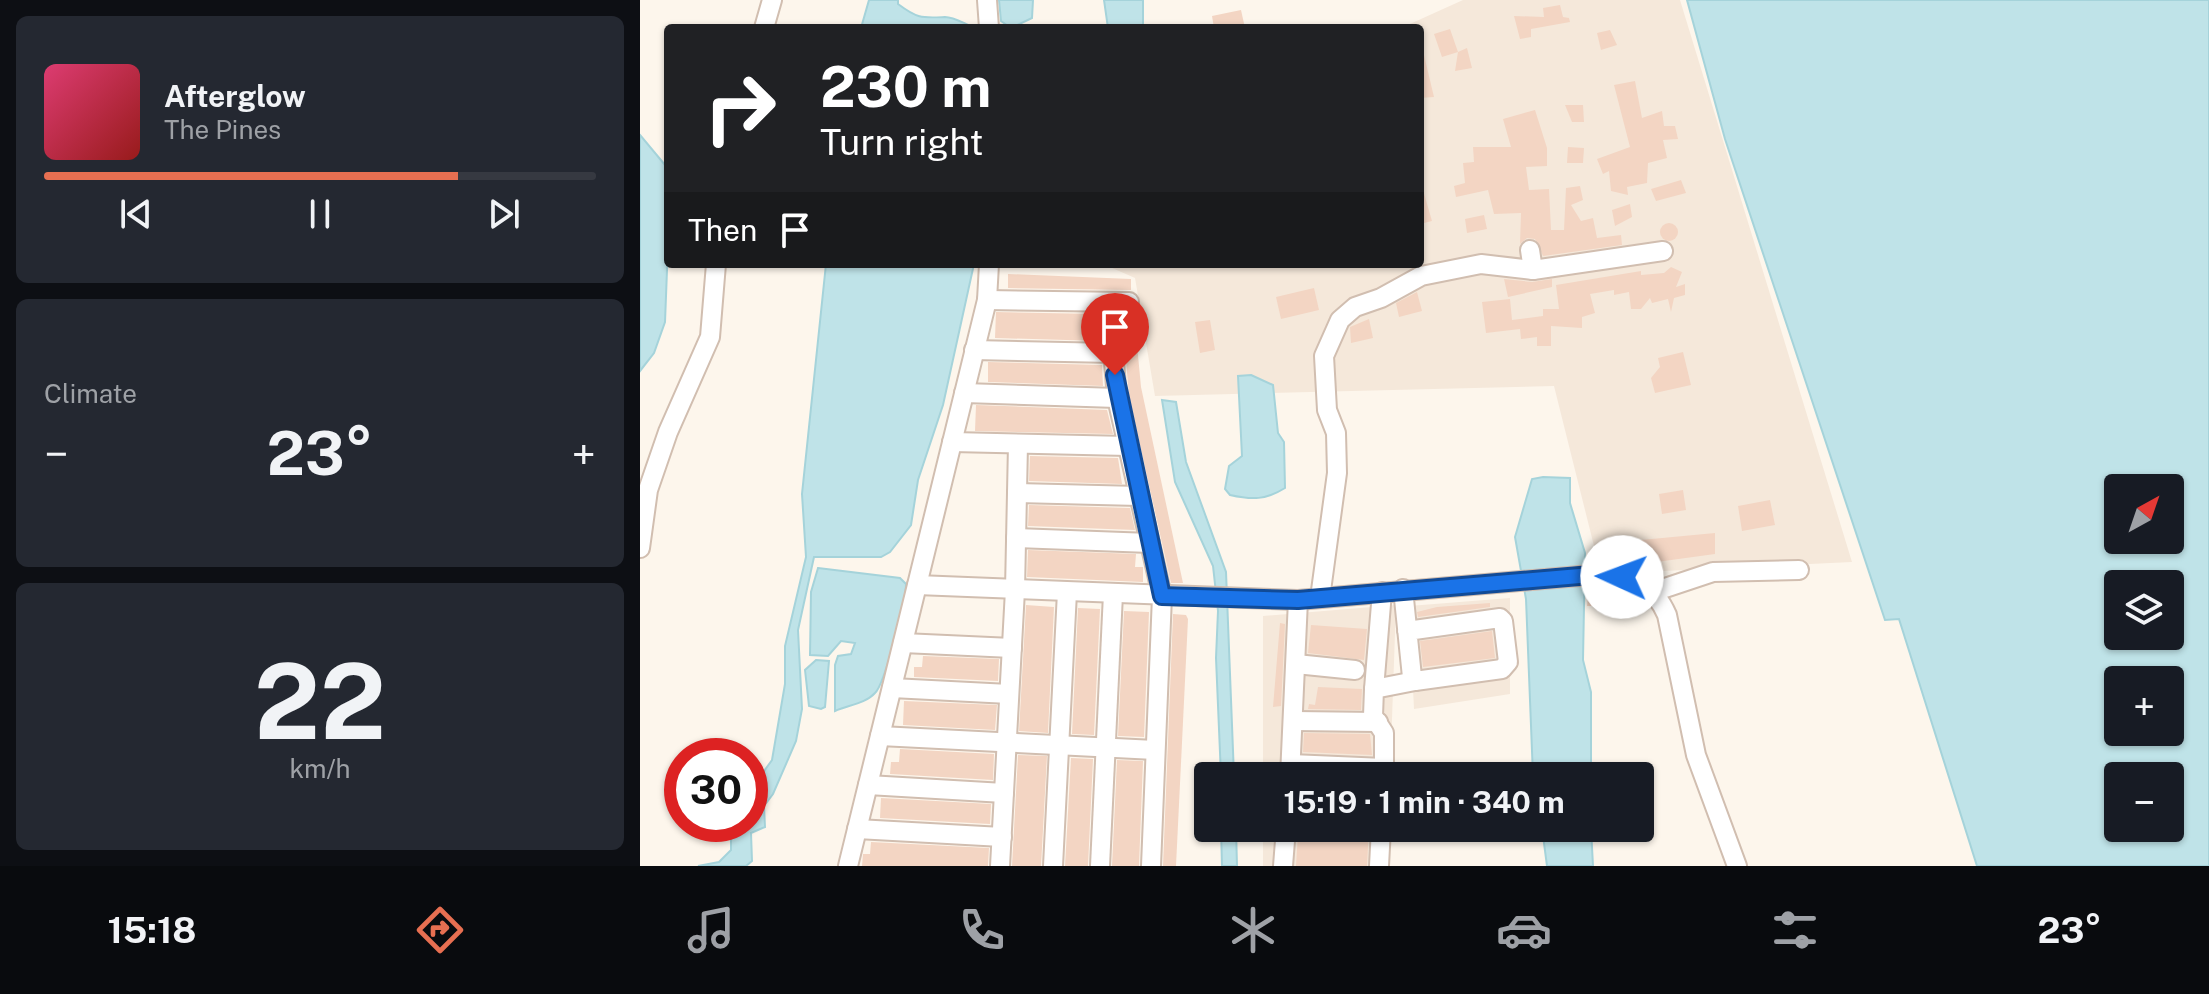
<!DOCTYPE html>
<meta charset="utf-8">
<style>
:root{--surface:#171b24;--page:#242831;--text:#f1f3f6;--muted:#9ea1a6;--line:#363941;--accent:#e76f51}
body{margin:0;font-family:"Public Sans",sans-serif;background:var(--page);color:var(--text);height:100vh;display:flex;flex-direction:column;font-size:30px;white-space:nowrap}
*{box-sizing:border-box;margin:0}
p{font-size:26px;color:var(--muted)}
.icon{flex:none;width:44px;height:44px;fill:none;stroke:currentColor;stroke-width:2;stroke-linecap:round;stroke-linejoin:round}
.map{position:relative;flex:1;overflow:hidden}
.sheet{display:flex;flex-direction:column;gap:16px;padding:16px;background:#0d0f14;width:640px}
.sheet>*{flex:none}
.banner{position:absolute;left:24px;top:24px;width:760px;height:244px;border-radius:8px;box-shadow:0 2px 6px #0004;background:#202124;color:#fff;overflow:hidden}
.needle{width:52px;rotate:40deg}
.buttons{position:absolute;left:1464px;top:474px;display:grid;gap:16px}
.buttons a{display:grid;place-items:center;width:80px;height:80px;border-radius:8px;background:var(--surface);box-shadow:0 2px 6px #0004;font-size:40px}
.speed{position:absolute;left:24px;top:738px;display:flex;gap:16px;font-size:40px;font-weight:700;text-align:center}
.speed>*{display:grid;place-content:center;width:104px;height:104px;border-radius:50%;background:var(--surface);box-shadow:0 2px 6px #0004;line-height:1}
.speed .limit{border:12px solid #d22;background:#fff;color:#111}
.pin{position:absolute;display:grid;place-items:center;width:68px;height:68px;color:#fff;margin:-82px -34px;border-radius:50% 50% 50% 0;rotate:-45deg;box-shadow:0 0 8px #0007}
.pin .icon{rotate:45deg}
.me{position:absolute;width:88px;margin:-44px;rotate:272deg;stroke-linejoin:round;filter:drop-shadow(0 0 6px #0008)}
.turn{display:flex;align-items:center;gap:28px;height:168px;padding:0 24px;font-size:36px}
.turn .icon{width:104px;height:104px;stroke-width:2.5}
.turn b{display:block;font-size:56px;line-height:68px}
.then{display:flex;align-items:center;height:76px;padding:0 24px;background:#0003;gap:16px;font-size:30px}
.big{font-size:60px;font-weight:700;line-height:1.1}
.sheet .card{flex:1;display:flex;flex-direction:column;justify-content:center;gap:12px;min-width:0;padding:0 28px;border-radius:12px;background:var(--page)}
.sheet .dial{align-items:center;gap:0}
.dial b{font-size:104px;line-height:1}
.song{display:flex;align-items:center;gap:24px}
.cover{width:96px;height:96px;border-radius:12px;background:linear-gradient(135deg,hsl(340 70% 55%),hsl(0 70% 35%))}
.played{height:8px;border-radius:4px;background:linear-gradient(90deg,var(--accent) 75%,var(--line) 75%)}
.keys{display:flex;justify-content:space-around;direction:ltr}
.heat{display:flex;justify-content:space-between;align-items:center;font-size:44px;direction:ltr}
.trip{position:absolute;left:554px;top:762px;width:460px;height:80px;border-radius:8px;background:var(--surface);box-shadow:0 2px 6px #0004;font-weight:700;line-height:80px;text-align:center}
.dock{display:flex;height:128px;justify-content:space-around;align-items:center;background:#090b0e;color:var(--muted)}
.dock .icon{width:56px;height:56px}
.dock .selected{color:var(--accent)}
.dock b{font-size:36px;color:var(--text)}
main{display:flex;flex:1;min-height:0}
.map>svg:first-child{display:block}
</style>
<main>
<section class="sheet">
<div class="card">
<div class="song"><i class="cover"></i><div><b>Afterglow</b><p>The Pines</p></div></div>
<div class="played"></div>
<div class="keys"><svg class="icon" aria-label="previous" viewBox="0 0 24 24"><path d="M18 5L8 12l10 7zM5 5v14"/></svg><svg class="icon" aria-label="pause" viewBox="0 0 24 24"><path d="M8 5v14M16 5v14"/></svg><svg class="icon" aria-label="next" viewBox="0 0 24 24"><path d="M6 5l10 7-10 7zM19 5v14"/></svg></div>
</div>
<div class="card"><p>Climate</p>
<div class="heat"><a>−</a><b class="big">23°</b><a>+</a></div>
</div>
<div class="card dial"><b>22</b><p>km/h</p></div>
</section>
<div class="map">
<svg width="1569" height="866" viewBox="0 0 1569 866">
<rect width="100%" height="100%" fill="#fdf6ec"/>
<g fill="#f5e8da">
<path d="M823,0h217l172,562 -232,11 -21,-7 -45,-180 -399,10 -20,-118 -32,-14h317v-236h-19z"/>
<path d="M870,598v96l-96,15 -5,-103z"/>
<path d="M756,605l-6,171h-127v-160z"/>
<path d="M623,828h125l-1,38h-124z"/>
</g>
<g fill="#bfe3e8" stroke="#a5d3da" stroke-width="2" fill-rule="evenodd">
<path d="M229,0h29v4c20,15 24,14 47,13 10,0 21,8 31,11h-115z"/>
<path d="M359,0h34l-1,18 -21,10 -10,-7z"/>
<path d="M464,0h39v28h-35z"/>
<path d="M1047,0h522v866h-232l-78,-247 -14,1 -160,-481zM1478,488h52v52h-52zM1478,584h52v52h-52zM1478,680h52v52h-52zM1478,776h52v52h-52z"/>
<path d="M0,135l25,30 3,79 -3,78 -11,31 -14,18z"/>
<path d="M186,264h148l-31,141 -25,75 -7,45 -21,27 -9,5h-67l-16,73 4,79 -6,32 -23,53 -9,12 1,21 -14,6 1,28 -6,5h-48l21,-4 12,-12v-26h19v-33l22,-31 13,-76v-38l21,-89 -4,-63z"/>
<path d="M611,375l22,10 5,48 6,9 1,46c-19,12 -33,12 -55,7l-5,-6 4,-23 13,-10 -4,-80z"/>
<path d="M522,400l14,2 10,60 40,110 8,204h-13l-5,-118 2,-47 -5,-45 -38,-84z"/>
<path d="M903,477l27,1v25l15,50 -2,107 8,32v84h-58l-7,-177 -11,-62 17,-58z"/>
<path d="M178,568l82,10 6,6c0,15 -21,100 -31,109 -10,11 -27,12 -40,18v-46l3,-9 13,-2 4,-11 -14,-2 -13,15 -18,-1 1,-63z"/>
<path d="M176,660l13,1 -4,46 -4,2 -12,-3 -4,-36z"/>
<path d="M581,828h15l1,38h-15z"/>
<path d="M902,828h49l2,38h-46z"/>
</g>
<g fill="#f3d5c3">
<path d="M920,5l3,12 6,1 1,4 -39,7v8l-11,2 -6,-23 30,1 -1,-9z"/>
<path d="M601,10l4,18h-31l-2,-12z"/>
<path d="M810,29l8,23 -16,5 -8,-23z"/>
<path d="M970,30l7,15 -16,5 -4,-17z"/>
<path d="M827,48l5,20 -17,3 3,-19z"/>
<path d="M780,55h4l10,42 -14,1z"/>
<path d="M995,81l7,37 20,-7 2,15h11l3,13 -15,1 4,18 -19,5 -1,20 -20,4 1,8 -17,-4 -2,-20 -6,3 -6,-15 33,-12 -16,-62z"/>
<path d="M925,105h18l1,17h-12z"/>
<path d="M895,110l12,38v18l-21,1 3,23 20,-1 2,41h13l2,-42 14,-2 3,14 -12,5 10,16 12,-3 4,20 24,-3 1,10 -79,11 -8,-17 -8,-1 -7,6 1,-31 -27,1 -6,-24 -32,7 -2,-11 11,-3 -2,-20 11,-1 -1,-15h38l-8,-28z"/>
<path d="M928,147l16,1 -1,15h-16z"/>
<path d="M1041,180l5,13 -30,8 -5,-12z"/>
<path d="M783,190l9,31 -12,3v-33z"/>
<path d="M990,204l2,13 -17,9 -3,-16z"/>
<path d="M844,215l3,14 -20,4 -2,-14z"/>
<circle cx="1029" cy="232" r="9"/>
<path d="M1031,267l11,5 -6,15 9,-3v11l-11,3 -3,14 -3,-13 -16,4 -2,-5 -9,11h-10l-2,-17 -15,3v-5l-24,4 5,19 -13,4v11l-31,-2v20h-14v-9l-16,2 -1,-10 -34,4 -4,-31 28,-3 2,21 31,-4v-7h16l-3,-24 85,-14v4l23,-2z"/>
<path d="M368,274l123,5v11l-123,-2z"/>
<path d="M864,279l28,3 20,-3v8l-44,10z"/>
<path d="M674,288l5,22 -38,9 -5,-22z"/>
<path d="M777,292l5,19 -23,6 -3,-14z"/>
<path d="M356,312l102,2 2,27 -105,-3z"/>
<path d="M494,313l7,74 42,196h-12l-42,-187 -7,-82z"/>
<path d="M729,319l4,19 -22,5 -1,-16z"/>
<path d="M570,320l5,30 -15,3 -5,-31z"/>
<path d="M1043,352l8,33 -36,8 -4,-15 9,-11 -2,-9z"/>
<path d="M348,362l114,3 1,21 -115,-4z"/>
<path d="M336,405l131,5 6,24 -138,-3z"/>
<path d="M390,456l88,2 4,26 -93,-3z"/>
<path d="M1043,490l3,20 -24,4 -3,-20z"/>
<path d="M1130,500l5,25 -33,6 -4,-25z"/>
<path d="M389,505l101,3 5,22 -107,-4z"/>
<path d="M1075,533v21l-73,10 -1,-24z"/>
<path d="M388,550l108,4 -1,13h8v15l-116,-5z"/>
<path d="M961,586l-2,20h-12l2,-19z"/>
<path d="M850,603v4l-72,10 -1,-5 20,-5z"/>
<path d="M386,605l28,2 -6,126 -29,-2z"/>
<path d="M438,608l22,1 -6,126 -22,-1z"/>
<path d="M484,611l25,1 -5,125 -26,-1z"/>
<path d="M533,614l13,1 2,4 -12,247h-13z"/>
<path d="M640,623l5,1 -4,82 -8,1z"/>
<path d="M671,625l56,4 -3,31 -56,-7z"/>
<path d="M852,631l3,27 -72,9 -3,-26z"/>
<path d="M283,656l76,3 -1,22 -84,-4v-10h8z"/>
<path d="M678,687l44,2 -1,21 -53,-1 1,-5 6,1z"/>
<path d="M264,701l93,4 -2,25 -92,-5z"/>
<path d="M664,733l66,1 2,21 -69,-3z"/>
<path d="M260,749l94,5 -1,26 -103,-6 1,-12h8z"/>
<path d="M378,755l29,1 -6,110h-29z"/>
<path d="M431,758l22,1 -5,107h-23z"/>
<path d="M477,760l26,1 -4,105h-27z"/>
<path d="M241,798l110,6 -1,20 -110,-6z"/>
<path d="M672,828h57l-2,38h-71l2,-32h14z"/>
<path d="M231,842l118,6 -1,18h-126l1,-12h7z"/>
</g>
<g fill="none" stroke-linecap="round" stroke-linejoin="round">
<defs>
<g id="minor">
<path d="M347,0l2,28"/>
<path d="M124,28l8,-28"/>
<path d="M890,250l3,20"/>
<path d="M347,300l142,2"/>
<path d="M469,302l8,96 45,198 -11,270"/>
<path d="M334,350l139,3"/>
<path d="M324,393l153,5"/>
<path d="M312,442l176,4"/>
<path d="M377,493l122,3"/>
<path d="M376,538l134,5"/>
<path d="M0,548l8,-58 20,-58 42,-95 6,-73"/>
<path d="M277,585l381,15 305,-26c31,5 50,9 64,41l29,140 41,111"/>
<path d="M763,589l9,88 3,4 87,-12 6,-7 -5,-41 -3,-3 -93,13"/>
<path d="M1013,592l60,-20 86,-2"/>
<path d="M680,598l17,-125 -1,-40 -9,-23 -3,-54 16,-36 15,-13 26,-9 40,-22 60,-12 52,6 130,-19"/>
<path d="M263,643l109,5"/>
<path d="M656,664l59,6"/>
<path d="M252,688l117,6"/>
<path d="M734,689l8,-97"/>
<path d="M654,721l84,1"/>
<path d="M240,736l275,14"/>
<path d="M651,764l93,4"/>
<path d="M650,776l8,-176"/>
<path d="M744,776v-43l-11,-17 1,-27 41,-8"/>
<path d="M228,785l136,8"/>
<path d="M217,829l145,8"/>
<path d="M208,866l139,-566 2,-36"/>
<path d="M360,866l15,-276 3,-146"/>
<path d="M413,866l14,-274"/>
<path d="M460,866l13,-272"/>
<path d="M643,866l3,-38"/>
<path d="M739,866l2,-38"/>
</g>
</defs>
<use href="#minor" stroke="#d1beb0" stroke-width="22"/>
<use href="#minor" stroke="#fff" stroke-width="18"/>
</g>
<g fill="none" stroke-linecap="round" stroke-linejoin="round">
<defs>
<path id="route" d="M475,375l47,221 136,4 305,-26 19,3"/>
</defs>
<use href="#route" stroke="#114b97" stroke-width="20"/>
<use href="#route" stroke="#1a73e8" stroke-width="14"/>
</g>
</svg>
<div class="buttons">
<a><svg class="needle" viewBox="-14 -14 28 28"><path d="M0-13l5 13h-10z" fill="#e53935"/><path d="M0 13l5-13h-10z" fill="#9ea1a6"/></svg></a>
<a><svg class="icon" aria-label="layers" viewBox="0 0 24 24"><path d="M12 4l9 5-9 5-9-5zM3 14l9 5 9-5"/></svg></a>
<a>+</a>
<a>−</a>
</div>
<div class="speed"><div class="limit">30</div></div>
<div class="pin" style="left:475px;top:375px;background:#d93025"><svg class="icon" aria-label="arrive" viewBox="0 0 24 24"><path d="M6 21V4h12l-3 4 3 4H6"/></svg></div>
<svg class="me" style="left:982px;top:577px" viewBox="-20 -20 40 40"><circle r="19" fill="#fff"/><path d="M0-13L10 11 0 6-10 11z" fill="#1a73e8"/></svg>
<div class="trip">15:19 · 1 min · 340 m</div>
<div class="banner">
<div class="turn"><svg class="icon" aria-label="right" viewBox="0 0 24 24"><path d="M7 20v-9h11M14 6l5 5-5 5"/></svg><div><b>230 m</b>Turn right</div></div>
<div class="then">Then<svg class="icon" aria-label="arrive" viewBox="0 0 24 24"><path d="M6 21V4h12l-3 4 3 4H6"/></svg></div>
</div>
</div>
</main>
<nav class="dock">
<b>15:18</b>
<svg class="icon selected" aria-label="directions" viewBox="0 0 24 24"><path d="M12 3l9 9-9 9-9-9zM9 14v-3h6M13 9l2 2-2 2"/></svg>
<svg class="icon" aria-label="music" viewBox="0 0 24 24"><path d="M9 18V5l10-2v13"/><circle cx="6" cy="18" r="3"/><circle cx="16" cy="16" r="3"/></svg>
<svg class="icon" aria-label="phone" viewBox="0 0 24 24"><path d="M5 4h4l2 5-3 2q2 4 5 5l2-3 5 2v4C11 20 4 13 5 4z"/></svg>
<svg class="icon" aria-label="climate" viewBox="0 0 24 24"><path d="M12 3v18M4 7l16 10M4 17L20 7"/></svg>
<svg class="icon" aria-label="car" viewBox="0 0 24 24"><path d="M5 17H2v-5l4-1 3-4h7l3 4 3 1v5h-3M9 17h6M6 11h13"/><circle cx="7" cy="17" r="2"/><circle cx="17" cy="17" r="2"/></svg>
<svg class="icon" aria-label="filters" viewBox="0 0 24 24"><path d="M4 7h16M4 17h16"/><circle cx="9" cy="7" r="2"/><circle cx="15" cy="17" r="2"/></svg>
<b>23°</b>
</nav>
